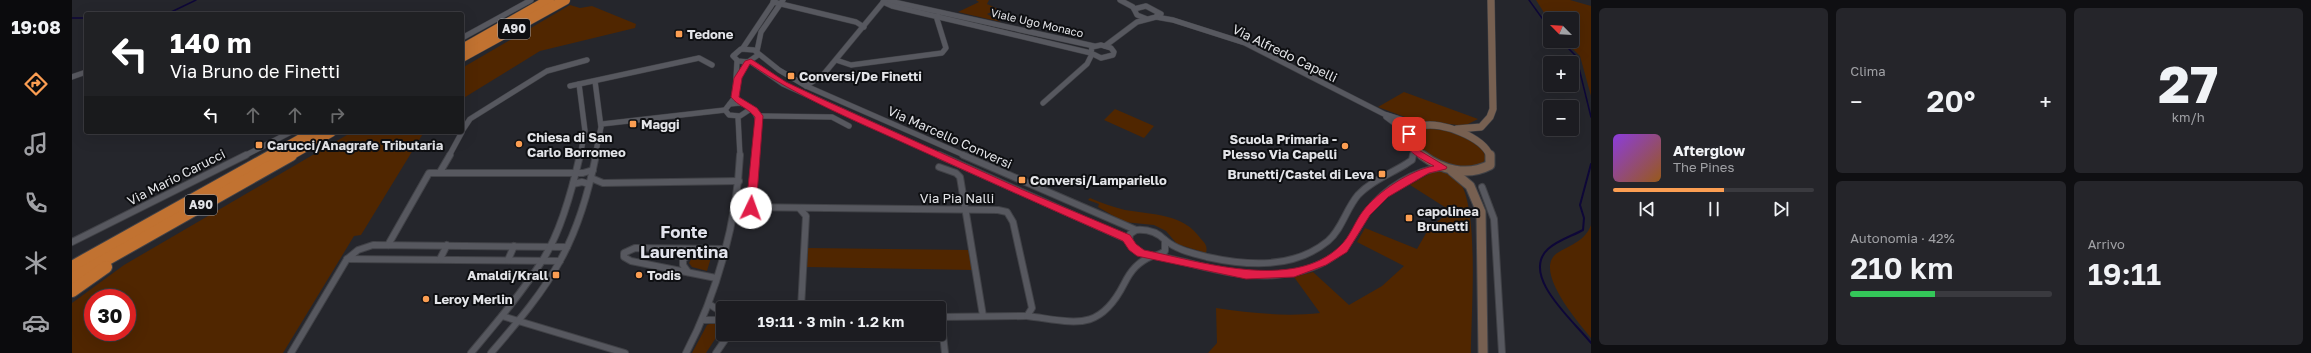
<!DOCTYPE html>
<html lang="it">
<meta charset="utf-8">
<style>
:root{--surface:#1c1c21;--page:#25252a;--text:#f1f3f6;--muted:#a0a1a5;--line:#3a3a3f;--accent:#fc9e52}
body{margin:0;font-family:"Golos Text",sans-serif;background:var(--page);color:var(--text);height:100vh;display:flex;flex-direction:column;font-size:15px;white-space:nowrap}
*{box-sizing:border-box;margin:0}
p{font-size:13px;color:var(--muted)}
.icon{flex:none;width:22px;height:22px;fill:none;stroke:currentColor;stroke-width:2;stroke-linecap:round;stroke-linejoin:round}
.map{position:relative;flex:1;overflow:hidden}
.details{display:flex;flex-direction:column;gap:8px;padding:8px;background:#0f0f12;width:720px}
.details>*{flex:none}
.top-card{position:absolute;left:12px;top:12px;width:380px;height:122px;border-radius:4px;box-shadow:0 4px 16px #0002,0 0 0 1px var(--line);background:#202124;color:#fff;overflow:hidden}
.needle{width:26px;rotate:294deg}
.fabs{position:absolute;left:1471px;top:12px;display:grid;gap:8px}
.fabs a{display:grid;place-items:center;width:36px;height:36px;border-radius:4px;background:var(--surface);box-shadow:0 4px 16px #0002,0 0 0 1px var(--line);font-size:20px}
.speed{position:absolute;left:12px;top:289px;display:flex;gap:8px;font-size:20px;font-weight:700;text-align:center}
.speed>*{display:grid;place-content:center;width:52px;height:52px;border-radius:50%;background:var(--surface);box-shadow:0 4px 16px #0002,0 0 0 1px var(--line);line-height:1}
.speed .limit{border:6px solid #d22;background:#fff;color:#111}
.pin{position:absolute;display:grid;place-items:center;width:34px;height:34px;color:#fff;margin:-17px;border-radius:8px;box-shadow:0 2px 6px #0006}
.me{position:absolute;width:44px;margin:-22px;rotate:3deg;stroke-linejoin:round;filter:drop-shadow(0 0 3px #0008)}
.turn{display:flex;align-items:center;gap:14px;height:84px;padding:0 20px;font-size:18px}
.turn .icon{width:52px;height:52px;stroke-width:2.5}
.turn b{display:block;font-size:28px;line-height:34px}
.lanes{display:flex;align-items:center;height:38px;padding:0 20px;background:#0003;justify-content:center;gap:20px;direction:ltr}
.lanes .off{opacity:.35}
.big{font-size:30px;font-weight:600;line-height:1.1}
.details .widget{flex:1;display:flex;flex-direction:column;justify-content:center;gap:6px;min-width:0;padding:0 14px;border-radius:6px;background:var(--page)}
.details .dial{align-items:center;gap:0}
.dial b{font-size:52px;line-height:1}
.song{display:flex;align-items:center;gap:12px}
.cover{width:48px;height:48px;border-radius:6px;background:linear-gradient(135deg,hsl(270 70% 55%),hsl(30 70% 35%))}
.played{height:4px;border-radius:2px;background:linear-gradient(90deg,var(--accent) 55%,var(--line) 55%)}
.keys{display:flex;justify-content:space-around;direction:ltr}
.heat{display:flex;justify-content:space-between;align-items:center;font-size:22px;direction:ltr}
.charge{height:6px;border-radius:3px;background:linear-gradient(90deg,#34c759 42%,var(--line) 0)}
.details .tiles{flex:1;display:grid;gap:8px;grid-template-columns:repeat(3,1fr)}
.widget:first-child{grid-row:span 2}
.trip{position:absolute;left:644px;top:301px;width:230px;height:40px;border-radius:4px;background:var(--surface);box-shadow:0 4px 16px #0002,0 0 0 1px var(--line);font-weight:600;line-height:40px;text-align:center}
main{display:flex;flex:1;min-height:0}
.tabs{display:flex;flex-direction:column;width:72px;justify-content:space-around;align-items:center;background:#0b0b0d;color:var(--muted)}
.tabs .icon{width:28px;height:28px}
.tabs .selected{color:var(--accent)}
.tabs b{font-size:18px;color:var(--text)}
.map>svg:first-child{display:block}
</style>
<main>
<nav class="tabs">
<b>19:08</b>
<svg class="icon selected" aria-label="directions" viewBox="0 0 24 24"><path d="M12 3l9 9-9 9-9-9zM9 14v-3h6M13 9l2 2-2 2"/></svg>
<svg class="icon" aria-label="music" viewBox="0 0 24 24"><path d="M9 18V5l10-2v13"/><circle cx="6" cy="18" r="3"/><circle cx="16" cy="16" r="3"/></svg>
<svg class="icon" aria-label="phone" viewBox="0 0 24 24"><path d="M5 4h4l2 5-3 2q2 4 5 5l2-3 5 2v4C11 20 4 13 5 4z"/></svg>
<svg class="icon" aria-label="climate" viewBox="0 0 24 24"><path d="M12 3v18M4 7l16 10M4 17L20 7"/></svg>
<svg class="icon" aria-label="car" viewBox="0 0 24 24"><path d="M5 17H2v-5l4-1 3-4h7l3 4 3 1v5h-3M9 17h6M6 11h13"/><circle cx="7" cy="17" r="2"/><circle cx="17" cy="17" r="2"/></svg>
</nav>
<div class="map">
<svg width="1519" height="353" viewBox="0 0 1519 353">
<rect width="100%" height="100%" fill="#25262c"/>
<g fill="#502600" fill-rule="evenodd">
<path d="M904,0h13l-2,4 11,5 -11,5 14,8 -43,-10 21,-10z"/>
<path d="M1464,0h34l21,6v90l-11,-40 -15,-15h7v-22h-22v3z"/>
<path d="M498,5l10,3 12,-2 44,18 -1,4 -95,23 -78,48v-31z"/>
<path d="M1332,92l74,27 -12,6h-8l-45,-5 -35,-13z"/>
<path d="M1043,109l39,17 -10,12 -40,-18z"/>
<path d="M1355,129c7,0 14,0 21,2 9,2 49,19 34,33 -15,14 -67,-7 -67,-28l4,-5z"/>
<path d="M280,132h72l-63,103 -7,1 -71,117h-211v-50l52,-38zM21,298h34v34h-34z"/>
<path d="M1362,171c10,0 22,4 27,13 18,30 10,130 10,169h-263l9,-10 -1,-35c35,5 69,9 104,5l-26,-36 19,-5 36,33 33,-19 22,-20 -47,-24 8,-14 52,21 12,-21 22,-17 -41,-26z"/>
<path d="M1018,198c11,5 23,9 35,12 28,5 58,3 76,29 4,4 7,8 5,14l-29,-9 -11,-13 -12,-6 -30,-3 -26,-15 1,-3 -11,-4z"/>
<path d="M1519,225v113c-12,-15 -61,-70 -32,-86 13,-8 26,-11 32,-27z"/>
<path d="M736,248l163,2 3,20 -167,-3z"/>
<path d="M629,253l11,1 -5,17 -15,-4 -3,-4 4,-7z"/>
<path d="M640,323l10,2 1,5h-2l-15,23h-14l15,-28z"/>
</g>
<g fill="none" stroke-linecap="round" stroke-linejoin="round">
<g stroke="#0e0738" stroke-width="1.5">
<path d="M1457,0l18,25 -1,4 4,5"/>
<path d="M95,14l29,-14"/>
<path d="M0,18h14"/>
<path d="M1489,41l15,15 15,61"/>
</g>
<path stroke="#0e0738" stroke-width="2" d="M1519,164l-11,41 4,13 -1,12c-11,6 -25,10 -35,19 -29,27 28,74 43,94"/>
<defs>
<g id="street-far1">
<path d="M813,0l209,46"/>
<path d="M1048,0l13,7 4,8 10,4"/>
<path d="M701,2l83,20 8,5"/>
<path d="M811,2l9,4 199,47"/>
<path d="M1062,9l12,-3 15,8"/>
<path d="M1084,17l17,3 72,23 139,71 38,12"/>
<path d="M390,38l69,-38"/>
<path d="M1029,45l10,3 3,4 -1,3 -12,3 -10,-5 1,-6z"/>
<path d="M1033,46l32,-24 19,-5 2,-4"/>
<path d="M671,48l32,-48"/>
<path d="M685,51l4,-19 22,-32"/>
<path d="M686,55l-10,7 -10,-1 -5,-5 8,-7 13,1 25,20 27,16 160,70"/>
<path d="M764,60l15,5 91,-12 4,-5 -9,-29 1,-3"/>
<path d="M679,62l32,22 158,72"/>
<path d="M0,77l14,-5"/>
<path d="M666,78l9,-16"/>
<path d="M523,81l6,46 -6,29"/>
<path d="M507,84l6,47 -5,25"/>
<path d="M498,86l129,-28 13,7"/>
<path d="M734,86l17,-11 62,-75"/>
<path d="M971,103l44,-39 5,-10"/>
<path d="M676,106c17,12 9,31 8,50"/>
<path d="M653,110l10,-13 2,-36"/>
<path d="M653,110l4,5 11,1 9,-6 -1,-4 -8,-3 -10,1"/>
<path d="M687,116l73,1 17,9"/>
<path d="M666,117l2,39"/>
<path d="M1314,117l23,17"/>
<path d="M530,124l123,-14"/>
<path d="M390,131l8,-12 77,-48 40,-11"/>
<path d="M172,156l47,-24"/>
<path d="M377,156l13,-24"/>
<path d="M1341,156l1,-6"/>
</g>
<g id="street">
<path d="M867,155l190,85"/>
<path d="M891,155l173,75"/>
<path d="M867,167l17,6 4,4 23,139"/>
<path d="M368,172l10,-17"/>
<path d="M519,178l12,5 136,-2"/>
<path d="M501,184l9,-2 7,2"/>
<path d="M1410,187l12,32 8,134"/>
<path d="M662,207l264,3 9,2 6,10 19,86 -5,8 -88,1"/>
<path d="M679,208l5,-53"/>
<path d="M728,209l6,7 -5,92"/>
<path d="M1064,230c12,-1 21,2 29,10v11c-13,10 -29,4 -36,-11l1,-6z"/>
<path d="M1093,240c12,10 27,13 42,17 41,9 87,12 121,-16 14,-12 18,-32 30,-46 13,-14 32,-21 48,-31l6,-4 1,-5"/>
<path d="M0,242l174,-87"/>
<path d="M316,245l41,-72h154l10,-3"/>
<path d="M1085,256c39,7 79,23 119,19 24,-2 49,-10 67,-26 11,-11 16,-26 25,-38 17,-23 46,-40 74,-44"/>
<path d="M275,259l213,2"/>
<path d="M368,259l7,-14"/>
<path d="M436,260l6,-14"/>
<path d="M616,272l-5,-7v-5l10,-10"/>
<path d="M644,278l-85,-17 -7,-4v-4l11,-5 89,1"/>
<path d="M637,304l14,9"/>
<path d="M430,316l123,37"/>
<path d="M955,316c48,6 72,17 97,-32 7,-14 14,-22 28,-28"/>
<path d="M869,317l4,36"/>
<path d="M631,320h20"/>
<path d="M219,353l56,-94 11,-9 15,-5 194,2"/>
<path d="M399,353c25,-30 50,-59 71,-92 18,-27 31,-75 38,-106"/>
<path d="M419,353c25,-29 52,-60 70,-94 17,-31 28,-69 35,-104"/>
<path d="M614,353c31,-59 51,-132 54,-198"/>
<path d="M644,353l13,-19"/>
</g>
<g id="secondary-far1">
<path d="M1385,129l24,-2 9,-10 3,-8 -2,-109"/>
<path d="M1351,156l-14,-15 2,-9c3,-2 7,-5 11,-6 19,-5 61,11 68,30"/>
</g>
<g id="secondary">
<path d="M1350,155c20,15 45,22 68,10v-10"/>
<path d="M1380,171l18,15 11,26 2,141"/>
</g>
<g id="highway-far1">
<path d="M392,48l85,-48"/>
<path d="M390,57l103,-57"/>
<path d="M199,156l42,-24"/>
<path d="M217,156l42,-24"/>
</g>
<g id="highway">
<path d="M0,267l201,-112"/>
<path d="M0,279l219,-124"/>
<path d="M0,291l34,-24"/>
</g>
</defs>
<use href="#street-far1" stroke="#414247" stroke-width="6"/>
<use href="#street" stroke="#414247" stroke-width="8"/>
<use href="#secondary-far1" stroke="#414247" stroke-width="8"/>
<use href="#secondary" stroke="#414247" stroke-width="11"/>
<use href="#highway-far1" stroke="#414247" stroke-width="11"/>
<use href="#highway" stroke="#414247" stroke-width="14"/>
<use href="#street-far1" stroke="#57585f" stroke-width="5"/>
<use href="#street" stroke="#57585f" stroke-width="6"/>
<use href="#secondary-far1" stroke="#776051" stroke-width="7"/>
<use href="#secondary" stroke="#776051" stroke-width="9"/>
<use href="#highway-far1" stroke="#c17231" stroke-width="10"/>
<use href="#highway" stroke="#c17231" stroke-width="12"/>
</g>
<path fill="#e11d48" stroke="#92132f" d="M679,59l35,23 36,17 201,91 107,45 6,9 8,6c54,11 150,42 196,-4 10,-9 15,-25 23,-35 14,-19 48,-41 71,-45 -12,-7 -36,-17 -28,-34h6l5,17 30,18 -1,2 -17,4 -41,24 -18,18 -23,37 -21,13 -32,12 -48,2 -109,-23 -8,-6 -6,-9c-73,-32 -146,-65 -219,-98 -53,-24 -106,-46 -154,-79l-8,14 -3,19 18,11 6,8 -7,92 -5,3 -5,-3 9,-91c-7,-9 -17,-11 -24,-20l3,-19 11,-17z"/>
<g fill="#fc9e52" stroke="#0e0f12" stroke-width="1.5">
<rect x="603" y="30" width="8" height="8" rx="2"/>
<rect x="715" y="72" width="8" height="8" rx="2"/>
<rect x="557" y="120" width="8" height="8" rx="2"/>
<circle cx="447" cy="144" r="4"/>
<rect x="183" y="141" width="8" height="8" rx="2"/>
<circle cx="1273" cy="146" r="4"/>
<rect x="1306" y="170" width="8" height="8" rx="2"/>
<rect x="946" y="176" width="8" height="8" rx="2"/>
<rect x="1333" y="214" width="8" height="8" rx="2"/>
<rect x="480" y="271" width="8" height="8" rx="2"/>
<circle cx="567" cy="275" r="4"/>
<circle cx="354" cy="299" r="4"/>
</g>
<g text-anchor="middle" stroke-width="4" stroke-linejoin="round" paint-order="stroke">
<g font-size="11" fill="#e3e4e8" stroke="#0e0f12">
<text transform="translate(965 23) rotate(13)" y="4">Viale Ugo Monaco</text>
</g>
<g fill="#0e0f12" stroke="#a3a4a8" stroke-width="1">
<rect x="426" y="19" width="32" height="20" rx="3"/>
<rect x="113" y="195" width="32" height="20" rx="3"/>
</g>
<g font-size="12" font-weight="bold" fill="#e3e4e8">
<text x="442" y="33">A90</text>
<text x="129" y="209">A90</text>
</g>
<g font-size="13" font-weight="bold" fill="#e3e4e8" stroke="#0e0f12" text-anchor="start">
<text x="615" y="39">Tedone</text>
<text x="727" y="81">Conversi/De Finetti</text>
<text x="569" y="129">Maggi</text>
<text x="455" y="142">Chiesa di San<tspan x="455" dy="15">Carlo Borromeo</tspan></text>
<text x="1265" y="144" text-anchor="end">Scuola Primaria -<tspan x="1265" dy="15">Plesso Via Capelli</tspan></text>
<text x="195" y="150">Carucci/Anagrafe Tributaria</text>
<text x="1302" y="179" text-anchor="end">Brunetti/Castel di Leva</text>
<text x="958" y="185">Conversi/Lampariello</text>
<text x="1345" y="216">capolinea<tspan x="1345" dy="15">Brunetti</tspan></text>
<text x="476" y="280" text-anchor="end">Amaldi/Krall</text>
<text x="575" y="280">Todis</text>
<text x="362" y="304">Leroy Merlin</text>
</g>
<g font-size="13" fill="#e3e4e8" stroke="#0e0f12">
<text transform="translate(1213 53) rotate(26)" y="5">Via Alfredo Capelli</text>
<text transform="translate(878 137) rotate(24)" y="5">Via Marcello Conversi</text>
<text transform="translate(104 177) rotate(-27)" y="5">Via Mario Carucci</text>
<text x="885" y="203">Via Pia Nalli</text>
</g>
<g font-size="17" font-weight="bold" fill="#e2e3ec" stroke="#0e0f12">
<text x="612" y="238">Fonte<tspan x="612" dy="20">Laurentina</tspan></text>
</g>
</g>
</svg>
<div class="fabs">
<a><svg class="needle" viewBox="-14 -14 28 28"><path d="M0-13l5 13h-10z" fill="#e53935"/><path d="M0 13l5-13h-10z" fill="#a0a1a5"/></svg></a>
<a>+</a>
<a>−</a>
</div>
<div class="speed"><div class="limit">30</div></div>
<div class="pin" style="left:1337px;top:134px;background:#d93025"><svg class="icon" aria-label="arrive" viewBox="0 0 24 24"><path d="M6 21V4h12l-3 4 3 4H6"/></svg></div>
<svg class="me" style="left:679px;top:208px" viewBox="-20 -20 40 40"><circle r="19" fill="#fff"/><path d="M0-13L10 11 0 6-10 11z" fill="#e11d48"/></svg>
<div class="trip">19:11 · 3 min · 1.2 km</div>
<div class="top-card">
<div class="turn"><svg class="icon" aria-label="left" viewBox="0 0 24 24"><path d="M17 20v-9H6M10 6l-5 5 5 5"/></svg><div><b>140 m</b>Via Bruno de Finetti</div></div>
<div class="lanes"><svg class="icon" aria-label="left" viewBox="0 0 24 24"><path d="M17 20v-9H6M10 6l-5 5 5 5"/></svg><svg class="icon off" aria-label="ahead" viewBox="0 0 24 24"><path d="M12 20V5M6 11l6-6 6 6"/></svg><svg class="icon off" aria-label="ahead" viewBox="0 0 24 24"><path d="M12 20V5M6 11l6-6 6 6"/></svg><svg class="icon off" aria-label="right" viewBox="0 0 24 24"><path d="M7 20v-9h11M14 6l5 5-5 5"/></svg></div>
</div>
</div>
<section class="details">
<div class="tiles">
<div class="widget">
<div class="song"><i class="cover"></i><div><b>Afterglow</b><p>The Pines</p></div></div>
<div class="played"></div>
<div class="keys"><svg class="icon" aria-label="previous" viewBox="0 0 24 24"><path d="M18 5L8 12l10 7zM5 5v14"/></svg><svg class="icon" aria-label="pause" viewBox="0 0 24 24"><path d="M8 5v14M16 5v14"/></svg><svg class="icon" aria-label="next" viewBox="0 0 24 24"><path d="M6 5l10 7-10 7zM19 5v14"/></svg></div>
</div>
<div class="widget"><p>Clima</p>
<div class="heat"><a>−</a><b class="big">20°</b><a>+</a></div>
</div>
<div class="widget dial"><b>27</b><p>km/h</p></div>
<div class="widget"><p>Autonomia · 42%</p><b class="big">210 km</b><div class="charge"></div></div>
<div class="widget"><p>Arrivo</p><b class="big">19:11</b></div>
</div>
</section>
</main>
